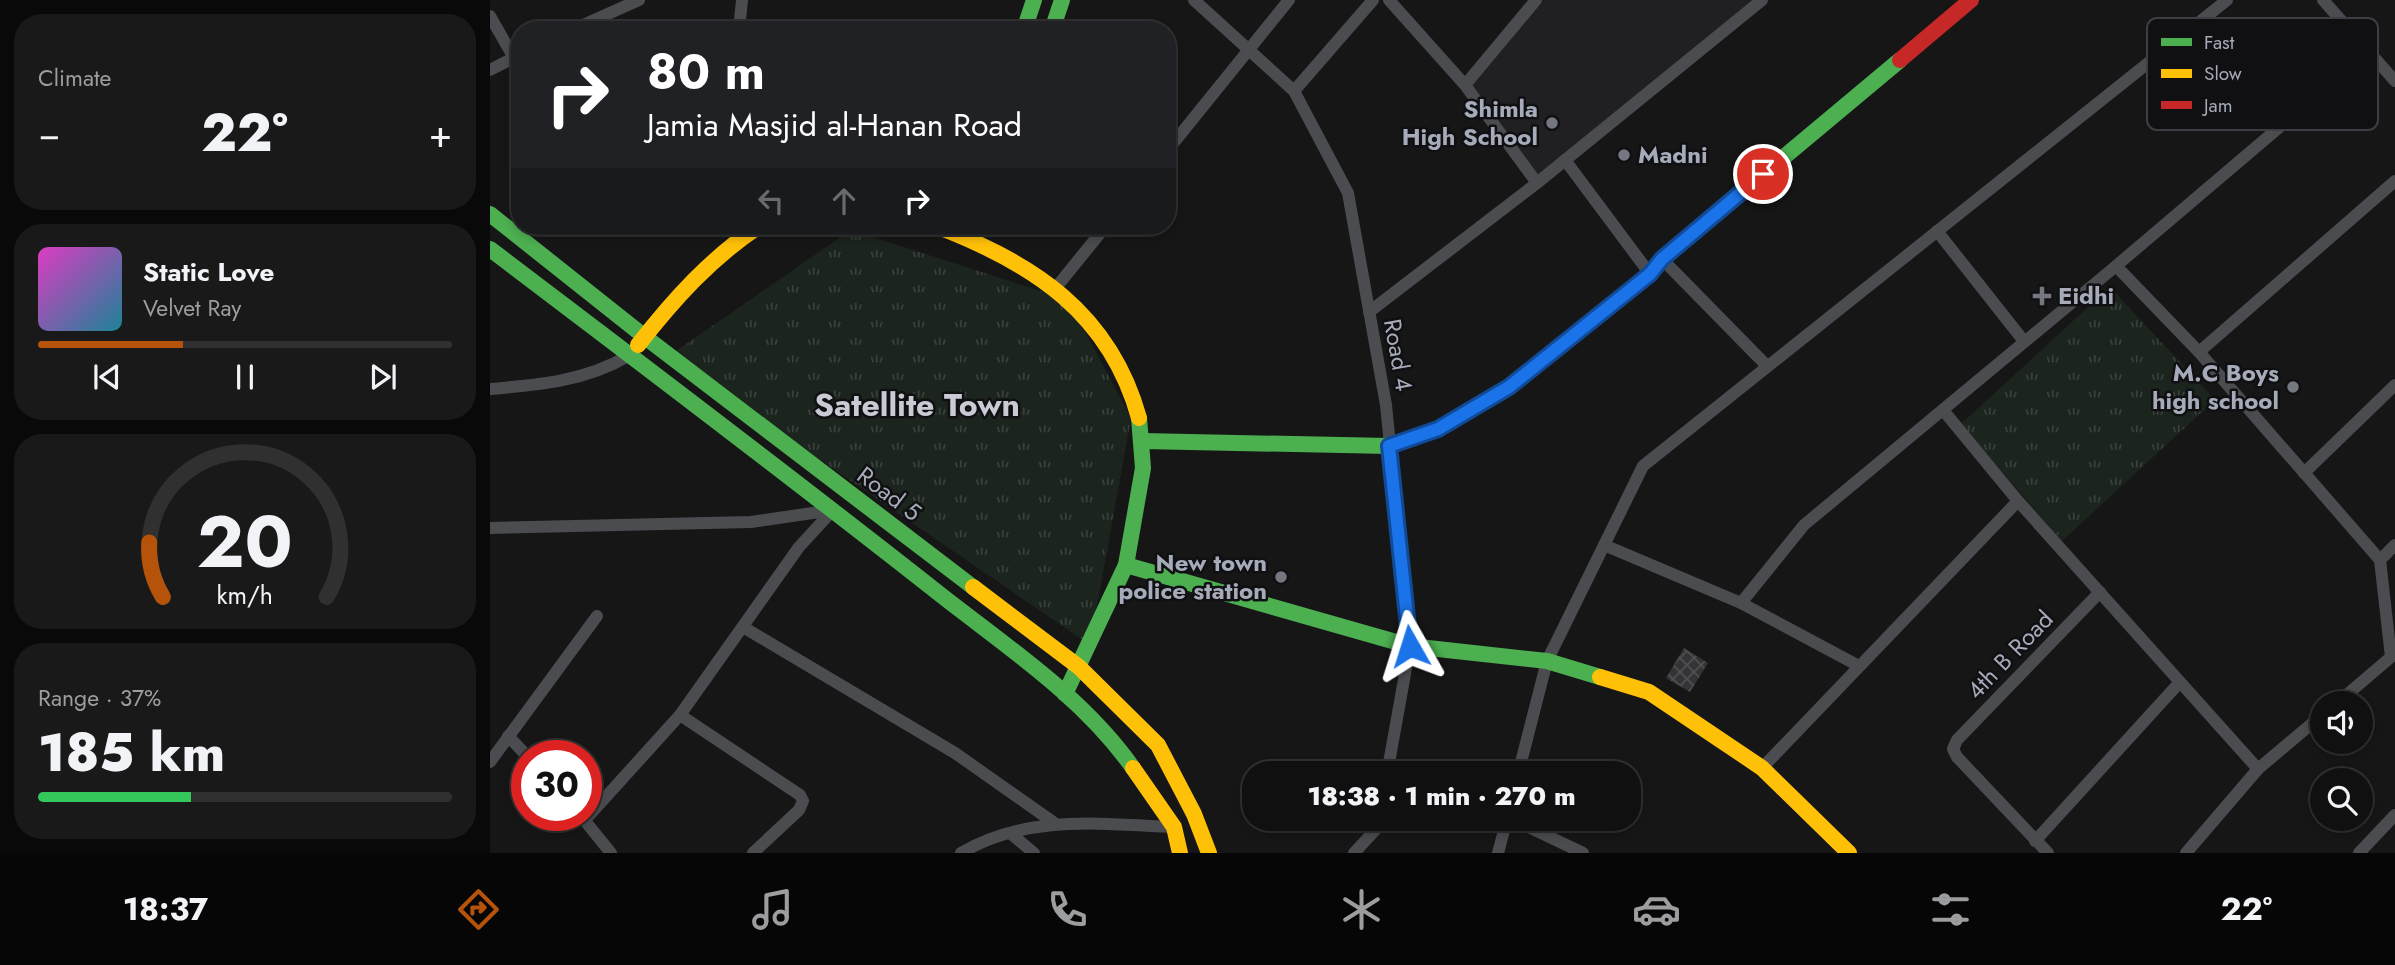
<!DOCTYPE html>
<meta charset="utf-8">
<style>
:root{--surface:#101011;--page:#19191a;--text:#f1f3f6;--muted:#9c9d9f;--line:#303031;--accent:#b45309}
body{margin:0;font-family:Jost,sans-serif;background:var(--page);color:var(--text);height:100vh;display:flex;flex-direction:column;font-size:26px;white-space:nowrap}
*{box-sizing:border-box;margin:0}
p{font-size:23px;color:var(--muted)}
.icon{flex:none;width:38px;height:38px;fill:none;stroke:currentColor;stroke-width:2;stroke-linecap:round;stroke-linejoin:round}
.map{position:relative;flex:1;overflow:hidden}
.side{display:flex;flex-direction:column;gap:14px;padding:14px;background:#090909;width:490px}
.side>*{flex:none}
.banner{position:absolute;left:21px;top:21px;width:665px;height:214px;border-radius:28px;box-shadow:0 4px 10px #0003,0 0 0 2px var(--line);background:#202124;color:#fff;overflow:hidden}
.controls{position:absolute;left:1820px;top:691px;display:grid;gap:14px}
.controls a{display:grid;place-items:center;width:63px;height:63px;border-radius:50%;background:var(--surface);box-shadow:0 4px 10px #0003,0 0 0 2px var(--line);font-size:35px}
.speed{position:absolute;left:21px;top:740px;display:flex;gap:14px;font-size:35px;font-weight:700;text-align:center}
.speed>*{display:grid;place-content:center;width:91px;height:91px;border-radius:50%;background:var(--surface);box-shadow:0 4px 10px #0003,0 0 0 2px var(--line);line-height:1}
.speed .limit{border:10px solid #d22;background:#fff;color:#111}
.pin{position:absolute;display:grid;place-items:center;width:60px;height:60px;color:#fff;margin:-30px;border:4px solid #fff;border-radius:50%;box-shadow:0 2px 7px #0007}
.me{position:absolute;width:77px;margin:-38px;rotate:354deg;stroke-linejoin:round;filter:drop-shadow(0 0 5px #0008)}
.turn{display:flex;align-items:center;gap:24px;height:147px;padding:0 21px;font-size:32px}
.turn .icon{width:91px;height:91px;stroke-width:2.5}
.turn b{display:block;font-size:49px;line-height:60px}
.lanes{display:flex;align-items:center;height:66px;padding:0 21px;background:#0003;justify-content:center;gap:35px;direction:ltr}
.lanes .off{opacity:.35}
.big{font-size:52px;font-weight:800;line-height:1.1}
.side .widget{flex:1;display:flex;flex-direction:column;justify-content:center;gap:10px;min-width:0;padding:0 24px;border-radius:28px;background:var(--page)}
.side .dial{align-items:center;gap:0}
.dial svg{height:182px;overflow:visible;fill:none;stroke:var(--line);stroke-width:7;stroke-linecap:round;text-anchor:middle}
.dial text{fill:var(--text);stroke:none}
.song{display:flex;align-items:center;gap:21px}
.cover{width:84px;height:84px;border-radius:10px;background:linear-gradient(135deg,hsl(310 70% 55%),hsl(190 70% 35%))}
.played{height:7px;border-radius:4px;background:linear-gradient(90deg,var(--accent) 35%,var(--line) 35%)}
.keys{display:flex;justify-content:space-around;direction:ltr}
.heat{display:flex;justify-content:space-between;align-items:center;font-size:38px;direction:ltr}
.charge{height:10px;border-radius:5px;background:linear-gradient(90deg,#34c759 37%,var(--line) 0)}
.trip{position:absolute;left:752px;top:761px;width:399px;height:70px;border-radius:28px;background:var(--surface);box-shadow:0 4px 10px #0003,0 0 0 2px var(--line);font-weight:800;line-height:70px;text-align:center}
.menu{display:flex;height:112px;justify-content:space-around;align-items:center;background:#060607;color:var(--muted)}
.menu .icon{width:49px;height:49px}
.menu .selected{color:var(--accent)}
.menu b{font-size:32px;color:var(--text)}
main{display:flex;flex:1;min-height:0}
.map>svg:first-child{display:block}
</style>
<main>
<section class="side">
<div class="widget"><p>Climate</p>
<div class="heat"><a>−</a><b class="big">22°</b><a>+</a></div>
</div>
<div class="widget">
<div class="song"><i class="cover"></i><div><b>Static Love</b><p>Velvet Ray</p></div></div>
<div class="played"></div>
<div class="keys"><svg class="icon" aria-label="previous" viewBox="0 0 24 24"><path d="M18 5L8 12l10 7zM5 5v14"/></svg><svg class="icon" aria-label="pause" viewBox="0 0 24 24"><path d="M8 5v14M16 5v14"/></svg><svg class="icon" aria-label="next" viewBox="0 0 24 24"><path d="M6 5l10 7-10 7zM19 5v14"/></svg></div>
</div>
<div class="widget dial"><svg viewBox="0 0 100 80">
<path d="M14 69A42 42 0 1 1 86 69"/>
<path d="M14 69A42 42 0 0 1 8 45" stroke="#b45309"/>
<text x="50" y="56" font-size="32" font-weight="700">20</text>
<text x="50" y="72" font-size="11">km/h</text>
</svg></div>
<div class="widget"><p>Range · 37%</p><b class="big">185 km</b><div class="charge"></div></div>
</section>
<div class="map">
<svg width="1905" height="853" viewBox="0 0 1905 853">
<defs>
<pattern id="park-tufts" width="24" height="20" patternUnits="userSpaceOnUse" patternTransform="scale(1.75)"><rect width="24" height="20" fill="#1c241e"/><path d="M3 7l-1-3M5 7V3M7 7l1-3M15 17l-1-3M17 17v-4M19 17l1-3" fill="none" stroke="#3a413d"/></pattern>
<pattern id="building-cross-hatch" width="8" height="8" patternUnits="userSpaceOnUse" patternTransform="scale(1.75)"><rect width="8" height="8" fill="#343436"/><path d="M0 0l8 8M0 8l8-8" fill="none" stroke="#4e4f51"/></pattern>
</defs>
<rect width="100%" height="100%" fill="#161617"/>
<path fill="#202023" d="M1046,0h226l-225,183 -72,-98z"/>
<g fill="url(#park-tufts)">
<path d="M361,230l217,70 63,118 -41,227 -421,-289z"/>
<path d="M1620,287l105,113 -153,141 -101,-117z"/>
</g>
<path fill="url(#building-cross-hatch)" d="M1194,648l24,15 -18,29 -24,-14z"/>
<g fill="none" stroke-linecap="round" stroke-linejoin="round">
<g stroke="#4a4c50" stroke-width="12">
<path d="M704,0l100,91 54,102 38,212 24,241 -23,128"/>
<path d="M899,0l76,85 72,98"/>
<path d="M1833,0l72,81"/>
<path d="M0,16l24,42"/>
<path d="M82,30l67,-30"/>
<path d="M249,30l3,-30"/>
<path d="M0,70l29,-15"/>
<path d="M975,85l71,-85"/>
<path d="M804,91l79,-91"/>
<path d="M677,151l122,-151"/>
<path d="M1075,160l85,114"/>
<path d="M1447,231l86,109"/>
<path d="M1172,259l105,107"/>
<path d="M1626,266l83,86 181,208 11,97 -55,47"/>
<path d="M564,290l52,-64"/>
<path d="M879,312l168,-129 225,-183"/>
<path d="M1709,352l196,-171"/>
<path d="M0,389c48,-4 96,-8 138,-33"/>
<path d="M1453,410l75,91 240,268"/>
<path d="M1814,473l91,-88"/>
<path d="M0,528l261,-6 82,-12"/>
<path d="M1114,545l137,58 118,63"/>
<path d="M1890,560l15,-15"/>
<path d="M1251,603l63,-78 312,-259 253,-215"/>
<path d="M253,627l212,126 98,69"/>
<path d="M190,715l120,80 3,6 -4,9 -46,43"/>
<path d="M18,736l19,20"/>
<path d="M0,762l107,-146"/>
<path d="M1272,768l256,-267"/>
<path d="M1028,774l29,-113 96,-195 584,-466"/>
<path d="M91,816l30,37"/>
<path d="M1022,819l71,34"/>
<path d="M95,820l95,-105 119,-168 34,-37"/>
<path d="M520,833l24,20"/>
<path d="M1545,841l145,-159"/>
<path d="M471,853c66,-39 140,-29 213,-26"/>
<path d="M864,853l24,-26 1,-8"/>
<path d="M1008,853l9,-34"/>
<path d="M1558,853l-91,-96 -4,-8 4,-9 143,-148"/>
<path d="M1696,853l72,-84 64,-54"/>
<path d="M1869,853l36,-38"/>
</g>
<g stroke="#4caf50" stroke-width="16">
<path d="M534,30l10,-30"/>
<path d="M562,30l10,-30"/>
<path d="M0,214l155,123 328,250"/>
<path d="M0,249c148,112 296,224 442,339 69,55 150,107 201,180"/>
<path d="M652,441l247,5 49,-17 71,-42 141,-113 12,-15 238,-199"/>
<path d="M636,565l284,81 137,15 53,16"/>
<path d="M575,694l61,-129 17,-97 -4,-50"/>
</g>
<g stroke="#ffc107" stroke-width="16">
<path d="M446,226c97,37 174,87 203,192"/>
<path d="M148,345c36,-46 72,-86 121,-119"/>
<path d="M483,587l106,80 79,78 36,69 15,39"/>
<path d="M1110,677l49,15 113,76 87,85"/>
<path d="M643,768l41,59 6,26"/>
</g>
<path stroke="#c62828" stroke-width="16" d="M1410,60l71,-60"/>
</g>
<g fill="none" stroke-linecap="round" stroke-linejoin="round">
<defs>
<path id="route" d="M920,646l-21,-200 49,-17 71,-42 141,-113 12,-15 101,-85"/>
</defs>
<use href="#route" stroke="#114b97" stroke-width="18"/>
<use href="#route" stroke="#1a73e8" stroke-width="12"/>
</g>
<g fill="#747780" stroke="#101013" stroke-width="2.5">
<circle cx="1062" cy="123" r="7"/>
<circle cx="1134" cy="155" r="7"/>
<path d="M1548.5 285.5h7v7h7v7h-7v7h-7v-7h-7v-7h7z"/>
<circle cx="1803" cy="387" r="7"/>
<circle cx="791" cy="577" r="7"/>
</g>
<g text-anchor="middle" stroke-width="5" stroke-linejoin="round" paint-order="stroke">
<g font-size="24" font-weight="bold" fill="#a6abb9" stroke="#101013" text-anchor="end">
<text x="1048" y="117">Shimla<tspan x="1048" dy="28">High School</tspan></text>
<text x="1148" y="163" text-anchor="start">Madni</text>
<text x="1568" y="304" text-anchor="start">Eidhi</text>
<text x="1789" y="381">M.C Boys<tspan x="1789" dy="28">high school</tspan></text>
<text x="777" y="571">New town<tspan x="777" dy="28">police station</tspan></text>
</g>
<g font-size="24" fill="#a6abb9" stroke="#101013">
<text transform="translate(908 355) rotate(80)" y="8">Road 4</text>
<text transform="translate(399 494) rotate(37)" y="8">Road 5</text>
<text transform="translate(1520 655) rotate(-46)" y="8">4th B Road</text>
</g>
<g font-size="32" font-weight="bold" fill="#c8cad4" stroke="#101013">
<text x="427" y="416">Satellite Town</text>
</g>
</g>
<rect x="1657" y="18" width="231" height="112" rx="10" fill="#101013" stroke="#3d3e45" stroke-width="2"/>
<rect x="1671" y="38" width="31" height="8" fill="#4caf50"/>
<rect x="1671" y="69" width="31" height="9" fill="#ffc107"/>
<rect x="1671" y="101" width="31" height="8" fill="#c62828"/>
<g font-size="19" fill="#a6abb9">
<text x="1714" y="49">Fast</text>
<text x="1714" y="80">Slow</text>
<text x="1714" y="112">Jam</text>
</g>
</svg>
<div class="controls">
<a><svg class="icon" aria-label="sound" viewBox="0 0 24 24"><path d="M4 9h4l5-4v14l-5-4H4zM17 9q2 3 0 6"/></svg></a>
<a><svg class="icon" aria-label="search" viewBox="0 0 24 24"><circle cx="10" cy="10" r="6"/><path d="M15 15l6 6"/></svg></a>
</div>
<div class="speed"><div class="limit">30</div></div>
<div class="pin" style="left:1273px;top:174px;background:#d93025"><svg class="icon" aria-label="arrive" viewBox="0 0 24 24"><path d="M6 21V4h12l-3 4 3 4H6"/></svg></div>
<svg class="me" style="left:920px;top:646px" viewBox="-20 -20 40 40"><path d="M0-17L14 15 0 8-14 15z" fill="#1a73e8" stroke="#fff" stroke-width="4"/></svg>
<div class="trip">18:38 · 1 min · 270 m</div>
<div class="banner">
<div class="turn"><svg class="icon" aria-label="right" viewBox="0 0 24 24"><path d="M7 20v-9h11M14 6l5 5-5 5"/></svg><div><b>80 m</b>Jamia Masjid al-Hanan Road</div></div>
<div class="lanes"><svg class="icon off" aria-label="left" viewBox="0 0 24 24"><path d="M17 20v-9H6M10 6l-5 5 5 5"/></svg><svg class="icon off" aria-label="ahead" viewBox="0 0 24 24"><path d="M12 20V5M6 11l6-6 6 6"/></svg><svg class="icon" aria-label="right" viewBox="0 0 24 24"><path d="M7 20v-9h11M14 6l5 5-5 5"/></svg></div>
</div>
</div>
</main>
<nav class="menu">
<b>18:37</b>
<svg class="icon selected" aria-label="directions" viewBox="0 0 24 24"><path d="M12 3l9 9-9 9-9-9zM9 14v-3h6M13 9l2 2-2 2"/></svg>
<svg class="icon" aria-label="music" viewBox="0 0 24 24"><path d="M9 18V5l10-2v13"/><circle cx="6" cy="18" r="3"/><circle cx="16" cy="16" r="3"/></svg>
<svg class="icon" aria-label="phone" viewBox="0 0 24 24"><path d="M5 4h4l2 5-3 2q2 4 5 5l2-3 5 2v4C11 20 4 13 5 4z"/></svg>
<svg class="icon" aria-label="climate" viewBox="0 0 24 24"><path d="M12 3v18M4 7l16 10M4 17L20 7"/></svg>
<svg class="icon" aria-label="car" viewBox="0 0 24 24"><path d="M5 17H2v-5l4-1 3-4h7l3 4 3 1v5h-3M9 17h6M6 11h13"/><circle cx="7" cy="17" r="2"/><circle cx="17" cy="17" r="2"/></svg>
<svg class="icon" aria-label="filters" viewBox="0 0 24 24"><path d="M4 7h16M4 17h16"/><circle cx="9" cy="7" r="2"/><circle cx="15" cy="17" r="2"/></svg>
<b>22°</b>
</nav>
